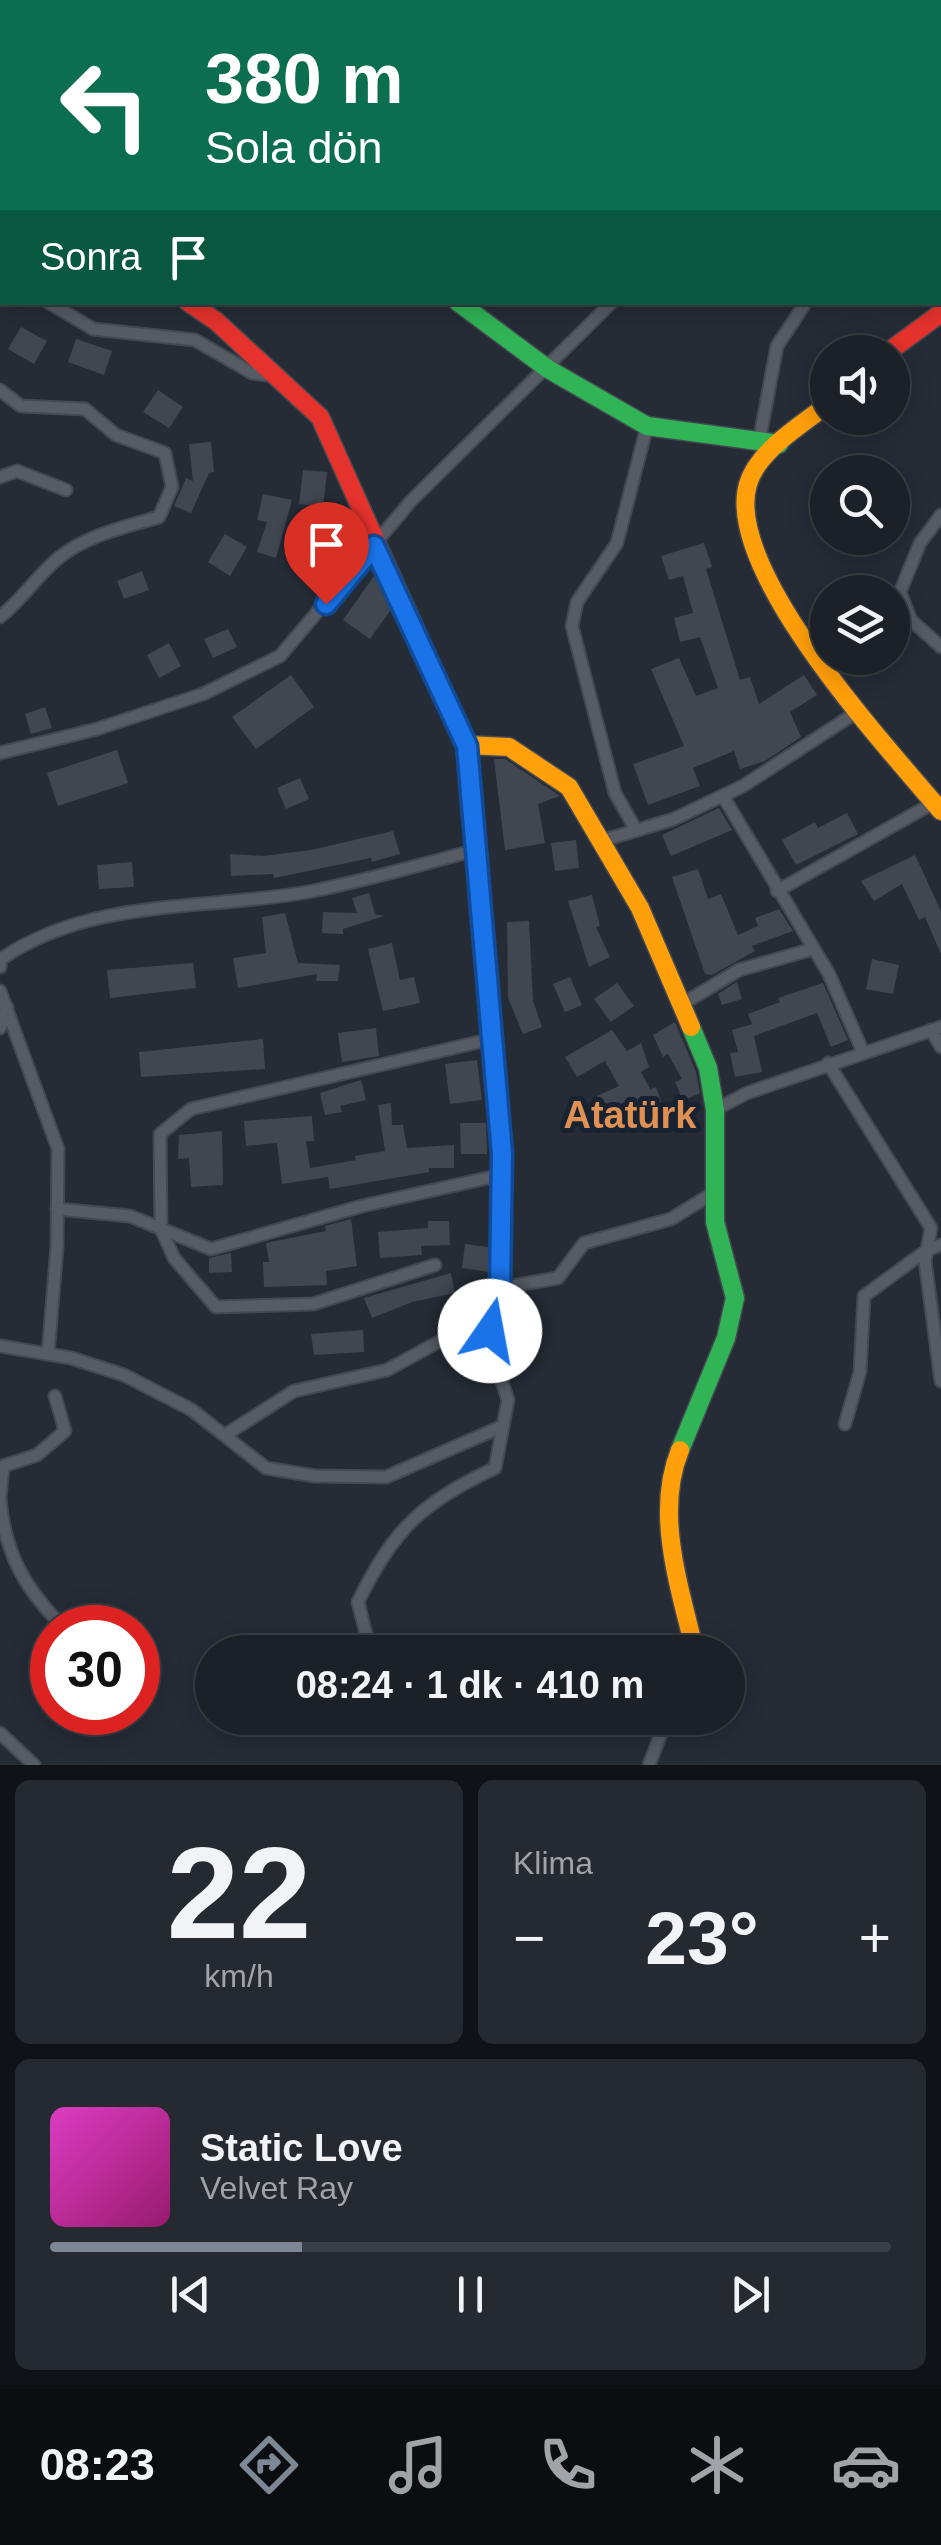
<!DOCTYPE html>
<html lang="tr">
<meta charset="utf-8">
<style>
:root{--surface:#1c2128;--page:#252930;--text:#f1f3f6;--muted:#a0a3a8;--line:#3a3e45;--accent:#7e8795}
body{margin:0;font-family:Arial,sans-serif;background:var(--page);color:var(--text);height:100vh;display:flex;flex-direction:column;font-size:38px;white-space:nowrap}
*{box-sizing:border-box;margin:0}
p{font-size:32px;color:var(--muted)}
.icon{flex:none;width:55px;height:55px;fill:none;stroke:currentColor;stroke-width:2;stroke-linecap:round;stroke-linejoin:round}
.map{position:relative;height:1765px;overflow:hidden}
.side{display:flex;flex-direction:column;gap:15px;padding:15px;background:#0f1216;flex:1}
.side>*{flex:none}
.banner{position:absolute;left:0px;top:0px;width:942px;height:305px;box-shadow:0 5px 25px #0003,0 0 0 2px var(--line);background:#0b6e4f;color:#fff;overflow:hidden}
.controls{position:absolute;left:810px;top:335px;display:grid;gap:20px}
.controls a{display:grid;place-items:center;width:100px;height:100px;border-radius:50%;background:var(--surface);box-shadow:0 5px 25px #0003,0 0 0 2px var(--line);font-size:50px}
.speed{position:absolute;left:30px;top:1605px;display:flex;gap:20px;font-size:50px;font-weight:700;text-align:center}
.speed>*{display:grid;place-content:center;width:130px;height:130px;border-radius:50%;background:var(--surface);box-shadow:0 5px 25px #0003,0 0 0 2px var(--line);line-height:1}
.speed .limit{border:15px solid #d22;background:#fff;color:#111}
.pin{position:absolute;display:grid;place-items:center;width:85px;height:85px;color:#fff;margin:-102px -42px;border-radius:50% 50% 50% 0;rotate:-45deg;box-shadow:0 0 10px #0007}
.pin .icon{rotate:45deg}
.me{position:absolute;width:110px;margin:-55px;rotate:12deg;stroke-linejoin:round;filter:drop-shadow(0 0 8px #0008)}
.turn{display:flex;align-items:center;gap:35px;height:210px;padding:0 40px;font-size:45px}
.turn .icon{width:130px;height:130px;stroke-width:2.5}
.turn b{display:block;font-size:70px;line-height:85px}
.then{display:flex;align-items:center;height:95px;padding:0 40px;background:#0003;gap:20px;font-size:38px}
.big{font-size:75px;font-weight:700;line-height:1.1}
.side .card{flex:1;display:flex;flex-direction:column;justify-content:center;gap:15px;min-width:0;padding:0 35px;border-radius:15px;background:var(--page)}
.side .dial{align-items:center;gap:0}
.dial b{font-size:130px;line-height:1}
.song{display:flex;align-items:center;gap:30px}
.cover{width:120px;height:120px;border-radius:15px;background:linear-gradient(135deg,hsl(310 70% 55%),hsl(320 70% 35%))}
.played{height:10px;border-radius:5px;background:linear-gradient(90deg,var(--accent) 30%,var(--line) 30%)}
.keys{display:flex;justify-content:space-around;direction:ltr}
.heat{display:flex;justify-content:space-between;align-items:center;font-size:55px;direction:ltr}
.side .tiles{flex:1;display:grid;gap:15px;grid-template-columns:1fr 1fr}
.card:last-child{grid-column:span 2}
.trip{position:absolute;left:195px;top:1635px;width:550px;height:100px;border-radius:50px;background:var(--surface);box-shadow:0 5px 25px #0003,0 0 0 2px var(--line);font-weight:700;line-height:100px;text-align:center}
.tab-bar{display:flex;height:160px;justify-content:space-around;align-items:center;background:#0b0d10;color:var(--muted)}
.tab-bar .icon{width:70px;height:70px}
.tab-bar .on{color:var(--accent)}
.tab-bar b{font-size:45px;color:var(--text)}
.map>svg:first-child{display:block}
</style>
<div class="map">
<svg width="941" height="1765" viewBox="0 0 941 1765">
<rect width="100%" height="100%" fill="#252c36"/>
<g fill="#404751">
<path d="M21,327l26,14 -13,23 -26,-15z"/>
<path d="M76,339l36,12 -8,24 -36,-13z"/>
<path d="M158,390l25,17 -14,21 -26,-16z"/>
<path d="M211,442l3,30 -5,1 -18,40 -17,-7 12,-28 7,3 -4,-37z"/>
<path d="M303,470l24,2 -4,35 -24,-3z"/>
<path d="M263,494l29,6 -16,58 -19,-6 10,-30 -10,-2z"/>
<path d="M225,534l22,13 -17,29 -22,-14z"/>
<path d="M704,543l8,24 -6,2 34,111 10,-3 9,27 45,-29 13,20 -27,17 11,25 -36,24 -25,8 -6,-18 -41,17 7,18 -52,19 -15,-41 51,-18 -33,-77 28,-11 17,38 22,-8 -18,-51 -20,5 -6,-24 19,-5 -10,-37 -14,4 -8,-24z"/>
<path d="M142,571l7,19 -25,9 -7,-18z"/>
<path d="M374,576l18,32 -22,31 -27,-19z"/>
<path d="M228,629l9,18 -24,11 -9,-19z"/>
<path d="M169,643l12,23 -22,12 -12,-23z"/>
<path d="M291,675l23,32 -58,42 -24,-32z"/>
<path d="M45,707l7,21 -21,6 -6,-20z"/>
<path d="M117,750l11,33 -70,23 -11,-33z"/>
<path d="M494,759h11l55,37 -22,8 7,39 -40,7z"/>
<path d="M300,778l9,21 -23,10 -9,-21z"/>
<path d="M719,808l13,22 -61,26 -9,-21z"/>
<path d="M847,813l11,21 -62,31 -14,-25 33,-18 3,6z"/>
<path d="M393,831l7,23 -28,8 -1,-4 -97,20 -1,-4 -42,2 -1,-22 33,2 48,-6z"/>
<path d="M576,840l3,28 -24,3 -4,-28z"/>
<path d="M915,855l26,56v43l-16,-37 -6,3 -17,-36 -28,17 -13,-20z"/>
<path d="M132,862l2,25 -35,2 -2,-24z"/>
<path d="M698,869l10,30 13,-5 17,41 20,-9 -3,-8 24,-9 14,22 -41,15 3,5 -43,24 -7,-1 -33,-97z"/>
<path d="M369,893l6,21 9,2 -41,13v5l-21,-1 1,-21 34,1 -5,-15z"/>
<path d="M592,895l8,31 -4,1 14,30 -21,10 -21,-66z"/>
<path d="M285,913l13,50 42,2 -2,16h-22l1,-7 -79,14 -5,-30 33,-5 -4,-36z"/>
<path d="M529,921l4,80 9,26 -19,7 -15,-36 -1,-76z"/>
<path d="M392,943l8,37 14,-3 6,26 -37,8 -15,-62z"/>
<path d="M872,959l27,6 -6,29 -27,-5z"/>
<path d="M193,963l3,25 -86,10 -3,-28z"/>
<path d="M570,977l12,28 -17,7 -12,-28z"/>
<path d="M737,982l5,17 -20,6 -4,-11z"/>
<path d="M617,983l17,23 -23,16 -17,-23z"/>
<path d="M823,983l25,57 -17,7 -14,-34 -63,23 8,36 -27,5 -5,-24 8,-1 -6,-22 20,-6 -4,-10 32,-12 -2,-4z"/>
<path d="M675,1022l21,50 4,21 -17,8 -8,-19 7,-3 -14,-25 -5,3 -10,-22z"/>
<path d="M376,1028l3,28 -37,6 -4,-29z"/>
<path d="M612,1030l15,21 14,-8 8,24 -8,5 9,17 6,-2 8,23 -21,7 -5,-14 -31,15 -10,-22 22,-10 -14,-25 -28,16 -12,-20z"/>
<path d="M263,1039l2,30 -124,8 -2,-25z"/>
<path d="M477,1060l5,40 -32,4 -5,-40z"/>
<path d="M361,1080l5,20 -26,6 2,6 -17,3 -5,-22z"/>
<path d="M391,1103l1,22h11l4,23 47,-3v23h-25v4l-99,17 -2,-12 -46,7 -5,-41 -31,3 -2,-25 68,-5 2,25h-8l4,27 46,-8 -1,-4 30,-5 -7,-46z"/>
<path d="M460,1123h26l1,31h-26z"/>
<path d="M222,1131l1,54 -32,2 -2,-29 -11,1 1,-24z"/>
<path d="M351,1219l6,47 -31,5 1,14 -63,2 -1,-25h6l-3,-19 60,-12 -1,-5z"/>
<path d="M428,1221h21l1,24 -29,1 1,9 -42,3 -2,-26 50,-4z"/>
<path d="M465,1244l23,3v25l-26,-4z"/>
<path d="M231,1253l1,19 -23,1v-15z"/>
<path d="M451,1273l4,20 -43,9 -40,16 -8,-20z"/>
<path d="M363,1330l1,22 -50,3 -3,-21z"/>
</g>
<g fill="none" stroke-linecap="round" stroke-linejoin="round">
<defs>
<g id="street">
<path d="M302,0l5,2"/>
<path d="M848,0l5,2"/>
<path d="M161,2l2,-2"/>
<path d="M449,2v-2"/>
<path d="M898,2l2,-2"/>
<path d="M940,40h1"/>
<path d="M0,131l2,2"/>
<path d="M940,139l1,-1"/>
<path d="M0,259l2,3"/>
<path d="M48,302l45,27 102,11 57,33 23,3"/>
<path d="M0,390l21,16 64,3 31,26 49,18 7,34 -13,30c-35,10 -75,19 -103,43 -20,18 -35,40 -56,57"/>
<path d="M759,442l18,-96 29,-44"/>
<path d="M0,477l17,-6 49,19"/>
<path d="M941,515l-21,28 -20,49 11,28 30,27"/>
<path d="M0,753l97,-24 106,-35 77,-38 131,-155 201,-199"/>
<path d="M723,796l106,178 34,78"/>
<path d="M636,830l-21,-37 -43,-167 5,-24 40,-59 30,-117"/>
<path d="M601,841l73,-22 69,-33 114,-74"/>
<path d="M777,891l160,-90"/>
<path d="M0,967l1,-8c93,-63 207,-48 312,-68 55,-11 109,-27 164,-41"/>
<path d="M0,991l58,158 -1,98 -9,107"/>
<path d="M679,1006l60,-36 74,-21"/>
<path d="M0,1028l7,-21"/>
<path d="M931,1030l10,17"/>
<path d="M828,1063l103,165 -6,33 16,120"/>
<path d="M715,1110l32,-17 194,-66"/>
<path d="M57,1209l73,7 81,33 151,-43 139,-31"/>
<path d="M435,1265l-122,39 -97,3 -42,-49 -13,-29 -1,-95 31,-25 301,-70"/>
<path d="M0,1346l71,12 53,17 68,35 74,58 49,8 71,1 117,-51"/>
<path d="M845,1424l15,-52 4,-76 63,-46 14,-5"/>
<path d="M225,1435l69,-44 93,-21 66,-36 47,-46 58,-10 26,-35 87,-24 44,-27"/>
<path d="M0,1467l37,-12 28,-24 -10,-35"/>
<path d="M0,1497l3,-30"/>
<path d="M0,1499c5,55 25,90 64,129"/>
<path d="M367,1638l-9,-36c35,-72 63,-99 137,-134l13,-68 -13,-39 -9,-59"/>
<path d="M138,1642l7,1"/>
<path d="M0,1733l34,32"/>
<path d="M649,1765l18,-47"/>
</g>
<g id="fast">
<path d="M458,302l90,67 99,57 132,18"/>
<path d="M680,1450l46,-112 9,-40 -20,-76v-112l-7,-42 -17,-41"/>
</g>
<g id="slow">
<path d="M81,0l3,2"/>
<path d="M828,404c-26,21 -70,46 -80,80 -25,86 139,263 193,327"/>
<path d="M467,745l42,2 60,40 71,121 51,119"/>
<path d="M475,839l27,315 -2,134"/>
<path d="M680,1450c-26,64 0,137 15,202"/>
</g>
<g id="jam">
<path d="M188,302l28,19 104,96 147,328 8,94"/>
<path d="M888,352l53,-39"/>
</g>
</defs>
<use href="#street" stroke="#434952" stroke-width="15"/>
<use href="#fast" stroke="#434952" stroke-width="21"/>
<use href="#slow" stroke="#434952" stroke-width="21"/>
<use href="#jam" stroke="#434952" stroke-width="21"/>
<use href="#street" stroke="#565b64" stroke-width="11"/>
<use href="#fast" stroke="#30b455" stroke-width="18"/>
<use href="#slow" stroke="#ff9f0a" stroke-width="18"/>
<use href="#jam" stroke="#e5322d" stroke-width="18"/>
</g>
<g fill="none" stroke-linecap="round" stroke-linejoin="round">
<defs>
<path id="route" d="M326,604l48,-58 93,200 35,408 -2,134 -14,14 4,29"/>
</defs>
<use href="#route" stroke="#114b97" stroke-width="25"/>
<use href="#route" stroke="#1a73e8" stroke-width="18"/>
</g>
<g text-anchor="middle" stroke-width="10" stroke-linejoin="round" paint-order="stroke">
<g font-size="38" font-weight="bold" fill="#de9153" stroke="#192231">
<text x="630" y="1128">Atatürk</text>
</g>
</g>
</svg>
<div class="controls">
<a><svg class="icon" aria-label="sound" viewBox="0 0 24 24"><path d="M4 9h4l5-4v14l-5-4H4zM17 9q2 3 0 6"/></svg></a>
<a><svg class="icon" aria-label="search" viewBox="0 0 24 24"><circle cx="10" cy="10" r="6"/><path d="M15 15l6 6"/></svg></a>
<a><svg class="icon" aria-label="layers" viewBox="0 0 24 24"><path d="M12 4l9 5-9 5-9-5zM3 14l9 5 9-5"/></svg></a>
</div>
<div class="speed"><div class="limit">30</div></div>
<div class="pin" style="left:326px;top:604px;background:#d93025"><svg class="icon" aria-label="arrive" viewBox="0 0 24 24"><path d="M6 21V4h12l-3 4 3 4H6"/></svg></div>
<svg class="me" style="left:490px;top:1331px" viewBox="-20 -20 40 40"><circle r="19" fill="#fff"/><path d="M0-13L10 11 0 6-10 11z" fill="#1a73e8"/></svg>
<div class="trip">08:24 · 1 dk · 410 m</div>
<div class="banner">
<div class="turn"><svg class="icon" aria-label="left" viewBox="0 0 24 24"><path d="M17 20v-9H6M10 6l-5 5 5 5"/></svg><div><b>380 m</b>Sola dön</div></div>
<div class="then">Sonra<svg class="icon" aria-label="arrive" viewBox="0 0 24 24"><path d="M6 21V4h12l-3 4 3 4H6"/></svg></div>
</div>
</div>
<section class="side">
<div class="tiles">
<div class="card dial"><b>22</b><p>km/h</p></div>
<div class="card"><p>Klima</p>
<div class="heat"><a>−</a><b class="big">23°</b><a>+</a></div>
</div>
<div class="card">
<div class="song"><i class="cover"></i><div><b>Static Love</b><p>Velvet Ray</p></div></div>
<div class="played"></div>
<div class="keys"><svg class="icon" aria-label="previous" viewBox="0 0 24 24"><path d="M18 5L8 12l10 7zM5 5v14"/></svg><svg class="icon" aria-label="pause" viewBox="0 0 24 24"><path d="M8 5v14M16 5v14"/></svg><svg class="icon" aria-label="next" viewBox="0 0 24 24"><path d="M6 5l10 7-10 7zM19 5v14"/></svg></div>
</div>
</div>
</section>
<nav class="tab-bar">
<b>08:23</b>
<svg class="icon on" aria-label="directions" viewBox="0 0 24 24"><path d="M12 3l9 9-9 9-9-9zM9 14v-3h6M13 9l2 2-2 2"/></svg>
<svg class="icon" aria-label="music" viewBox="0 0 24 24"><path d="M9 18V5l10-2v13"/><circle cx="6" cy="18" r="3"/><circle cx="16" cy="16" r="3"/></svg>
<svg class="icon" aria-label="phone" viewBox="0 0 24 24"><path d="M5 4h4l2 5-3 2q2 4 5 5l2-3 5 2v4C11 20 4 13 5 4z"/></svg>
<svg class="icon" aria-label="climate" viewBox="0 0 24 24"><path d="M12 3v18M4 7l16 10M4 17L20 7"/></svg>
<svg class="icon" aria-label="car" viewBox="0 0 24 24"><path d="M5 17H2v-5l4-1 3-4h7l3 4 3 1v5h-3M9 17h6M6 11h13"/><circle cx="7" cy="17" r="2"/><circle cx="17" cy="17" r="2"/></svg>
</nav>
